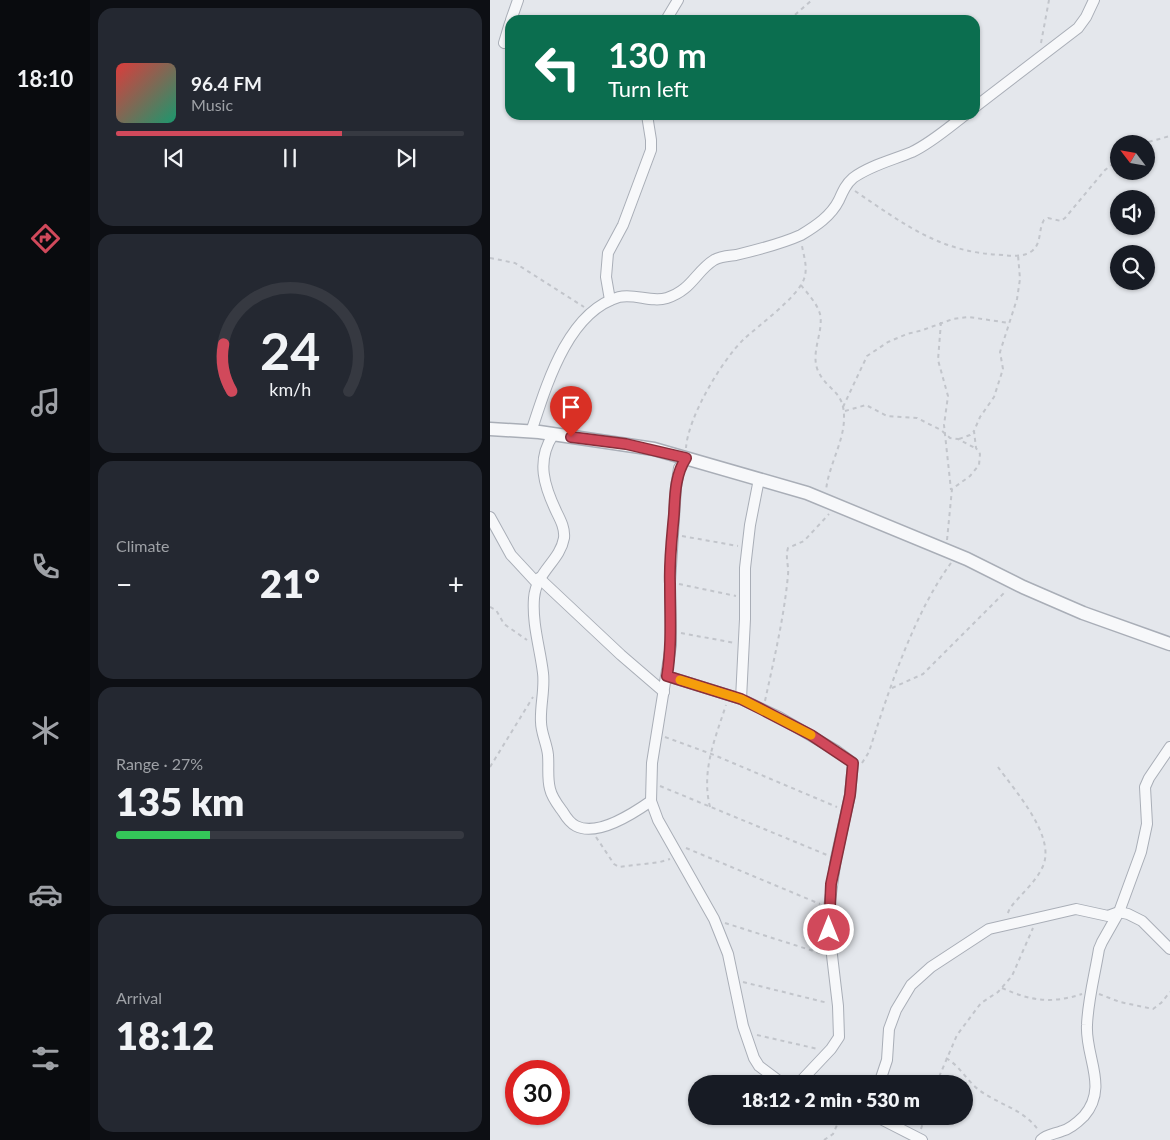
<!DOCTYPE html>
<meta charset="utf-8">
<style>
:root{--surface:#171b24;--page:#242831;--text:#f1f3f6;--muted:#9ea1a6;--line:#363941;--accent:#d1495b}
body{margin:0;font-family:Lato,sans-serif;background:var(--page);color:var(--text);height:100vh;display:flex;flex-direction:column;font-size:19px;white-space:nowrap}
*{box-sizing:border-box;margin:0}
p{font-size:16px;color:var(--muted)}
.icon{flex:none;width:28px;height:28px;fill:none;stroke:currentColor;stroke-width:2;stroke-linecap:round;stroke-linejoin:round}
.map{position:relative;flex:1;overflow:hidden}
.side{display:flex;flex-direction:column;gap:8px;padding:8px;background:#0d0f14;width:400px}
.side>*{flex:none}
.top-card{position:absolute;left:15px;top:15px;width:475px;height:105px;border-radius:15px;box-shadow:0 1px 4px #0004;background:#0b6e4f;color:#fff;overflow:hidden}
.needle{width:32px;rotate:301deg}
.fabs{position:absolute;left:620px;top:135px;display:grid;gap:10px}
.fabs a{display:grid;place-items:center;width:45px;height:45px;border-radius:50%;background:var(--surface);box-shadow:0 1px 4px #0004;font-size:25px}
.speed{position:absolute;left:15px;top:1060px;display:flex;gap:10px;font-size:25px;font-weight:700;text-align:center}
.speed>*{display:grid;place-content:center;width:65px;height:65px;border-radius:50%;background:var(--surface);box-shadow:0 1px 4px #0004;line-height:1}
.speed .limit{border:8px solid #d22;background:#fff;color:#111}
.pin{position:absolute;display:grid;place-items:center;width:42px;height:42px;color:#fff;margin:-51px -21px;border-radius:50% 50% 50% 0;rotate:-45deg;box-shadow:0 0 5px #0007}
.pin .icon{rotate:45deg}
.me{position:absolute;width:55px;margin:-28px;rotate:0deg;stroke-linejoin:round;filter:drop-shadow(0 0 4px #0008)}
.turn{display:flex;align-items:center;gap:18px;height:105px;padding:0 20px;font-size:22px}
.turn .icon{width:65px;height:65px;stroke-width:2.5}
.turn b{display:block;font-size:35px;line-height:42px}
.big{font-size:38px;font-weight:800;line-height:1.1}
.side .card{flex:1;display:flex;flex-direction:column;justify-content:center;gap:8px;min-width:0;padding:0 18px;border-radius:15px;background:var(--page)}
.side .dial{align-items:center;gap:0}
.dial svg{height:130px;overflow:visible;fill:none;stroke:var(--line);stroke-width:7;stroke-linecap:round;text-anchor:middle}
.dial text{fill:var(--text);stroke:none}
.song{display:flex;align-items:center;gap:15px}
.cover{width:60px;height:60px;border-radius:8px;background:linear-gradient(135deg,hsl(0 70% 55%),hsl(160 70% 35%))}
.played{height:5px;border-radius:2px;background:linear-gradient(90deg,var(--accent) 65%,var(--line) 65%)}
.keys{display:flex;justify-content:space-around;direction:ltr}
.heat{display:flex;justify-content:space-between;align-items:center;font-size:28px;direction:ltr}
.charge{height:8px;border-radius:4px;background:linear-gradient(90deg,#34c759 27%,var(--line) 0)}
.trip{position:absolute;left:198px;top:1075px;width:285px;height:50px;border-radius:25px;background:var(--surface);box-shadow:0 1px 4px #0004;font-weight:800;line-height:50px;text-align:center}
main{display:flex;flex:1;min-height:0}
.tabs{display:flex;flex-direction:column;width:90px;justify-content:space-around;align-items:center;background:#090b0e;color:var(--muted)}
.tabs .icon{width:35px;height:35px}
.tabs .active{color:var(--accent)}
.tabs b{font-size:22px;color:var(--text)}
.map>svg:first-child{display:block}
</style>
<main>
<nav class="tabs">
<b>18:10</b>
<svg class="icon active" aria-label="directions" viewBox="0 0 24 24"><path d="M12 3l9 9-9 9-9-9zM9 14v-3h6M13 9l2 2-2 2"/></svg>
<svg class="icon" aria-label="music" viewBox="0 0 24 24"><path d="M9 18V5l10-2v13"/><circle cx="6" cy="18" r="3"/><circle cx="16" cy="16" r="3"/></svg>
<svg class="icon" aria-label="phone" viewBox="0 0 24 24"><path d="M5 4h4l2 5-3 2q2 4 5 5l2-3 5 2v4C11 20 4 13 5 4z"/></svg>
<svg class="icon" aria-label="climate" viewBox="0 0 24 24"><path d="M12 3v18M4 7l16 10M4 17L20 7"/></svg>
<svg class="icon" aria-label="car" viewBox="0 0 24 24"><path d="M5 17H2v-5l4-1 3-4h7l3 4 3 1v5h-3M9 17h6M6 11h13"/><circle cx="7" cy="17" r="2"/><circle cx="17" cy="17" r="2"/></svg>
<svg class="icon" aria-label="filters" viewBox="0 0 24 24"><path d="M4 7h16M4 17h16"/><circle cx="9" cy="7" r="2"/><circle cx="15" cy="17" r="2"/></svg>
</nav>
<section class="side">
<div class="card">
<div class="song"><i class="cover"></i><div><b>96.4 FM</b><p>Music</p></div></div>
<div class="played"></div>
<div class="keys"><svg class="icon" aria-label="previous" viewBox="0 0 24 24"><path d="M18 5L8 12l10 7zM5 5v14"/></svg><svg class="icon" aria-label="pause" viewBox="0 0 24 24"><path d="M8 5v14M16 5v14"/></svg><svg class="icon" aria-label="next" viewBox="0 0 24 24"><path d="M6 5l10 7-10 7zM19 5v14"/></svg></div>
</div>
<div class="card dial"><svg viewBox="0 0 100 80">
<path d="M14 69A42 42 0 1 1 86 69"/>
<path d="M14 69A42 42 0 0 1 9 40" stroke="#d1495b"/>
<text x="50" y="56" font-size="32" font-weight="700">24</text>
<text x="50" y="72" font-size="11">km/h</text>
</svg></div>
<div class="card"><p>Climate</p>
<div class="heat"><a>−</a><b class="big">21°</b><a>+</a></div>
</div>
<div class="card"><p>Range · 27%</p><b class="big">135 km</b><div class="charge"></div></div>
<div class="card"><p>Arrival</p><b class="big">18:12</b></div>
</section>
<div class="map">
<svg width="680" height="1140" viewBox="0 0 680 1140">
<rect width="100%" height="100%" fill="#e4e7ec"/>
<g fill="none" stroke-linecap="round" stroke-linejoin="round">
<defs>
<g id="minor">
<path d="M21,20l7,-20"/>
<path d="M176,20l12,-20"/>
<path d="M14,43l6,-20"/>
<path d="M485,107l103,-79 8,-11 8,-17"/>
<path d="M120,300l-4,-23 2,-24 15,-28 28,-75v-10l-4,-25"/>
<path d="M41,432c15,-45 36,-120 88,-135 16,-4 32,6 48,1 25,-8 29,-27 47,-38 7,-4 14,-4 22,-5 21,-5 45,-11 65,-20 15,-9 30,-19 38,-35 4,-9 7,-16 14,-22 18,-13 40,-18 59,-26 19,-9 36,-24 53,-37"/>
<path d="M63,435c-17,26 -9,51 4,78 4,8 8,16 7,25 -4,23 -28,34 -30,60 -2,26 6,50 9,75 2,16 -3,33 -2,49 0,11 6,22 7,33 1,12 -1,23 2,34 2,9 8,16 13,23 3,5 7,11 13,14 21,11 58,-13 75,-25"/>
<path d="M196,458l-7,10 -3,19 -6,95 1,63 -19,118 -1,38 7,19 56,99 14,35 15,72 11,32 5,8 24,18"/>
<path d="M0,517l21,38 26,28"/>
<path d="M49,578l82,77 43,37"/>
<path d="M177,676l74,23 38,18 58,34 16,12 -3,32 -14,63 -7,50v22l9,76 1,31 -8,12 -33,35"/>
<path d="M251,699l4,-80v-51l5,-43 9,-46"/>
<path d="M389,1084l8,-24 2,-31 7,-19 15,-25 20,-18 58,-38 87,-20 32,7 11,-4 9,2 14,7 28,28"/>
<path d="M385,1116l47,24"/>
<path d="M551,1140c6,-6 14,-6 21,-9 8,-2 16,-9 22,-15 25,-29 1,-59 3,-91 1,-26 8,-51 12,-76l3,-7 17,-30 22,-60 6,-28 -2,-37 4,-9 21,-31"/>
</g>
<path id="tertiary" d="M0,429l49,3 115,17 153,44 160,66 56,28 60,26 87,31"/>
</defs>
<use href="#minor" stroke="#a9aeb7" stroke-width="12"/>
<use href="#tertiary" stroke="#a9aeb7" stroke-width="15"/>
<g stroke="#c2c5cb" stroke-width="2" stroke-dasharray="4 4" stroke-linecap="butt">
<path d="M299,20l23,-20"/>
<path d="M551,43l8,-43"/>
<path d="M651,144l29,-8"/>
<path d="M365,191c49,33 85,62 148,64 10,1 21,2 29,-4 10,-8 6,-21 12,-31l4,-2 13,3 4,-3 40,-48 14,-11"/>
<path d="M0,258l25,5 69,44"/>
<path d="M311,285c6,8 16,18 19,29 4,18 -10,38 -2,57 10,21 27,19 26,49 -1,24 -16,47 -18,71"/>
<path d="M451,322l-3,38 10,36 -4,29 7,65"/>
<path d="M353,407l24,-51 21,-14 19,-8 16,-4 30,-11 16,-2 40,6"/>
<path d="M355,411l21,-6 21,11 30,2 24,12 9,8 8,1 19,10"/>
<path d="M469,439l11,-4 4,-4"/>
<path d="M196,448c2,-31 36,-88 58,-109 15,-14 53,-41 60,-60 4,-11 0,-22 -2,-33"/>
<path d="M192,536l56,10"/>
<path d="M457,540l5,-51 18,-13 9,-11 1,-11 -4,-6 -2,-17 6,-14 14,-20 9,-28 -3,-17 17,-53 3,-20 -2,-24"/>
<path d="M189,584l57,12"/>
<path d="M0,607l6,3 8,14 23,16"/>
<path d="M191,633l54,10"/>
<path d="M402,688l31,-14 83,-83"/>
<path d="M275,701c9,-42 19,-83 23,-126 1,-10 -3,-17 0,-27l16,-7 25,-27"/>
<path d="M175,737l49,18 123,52"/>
<path d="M372,763l7,-11c19,-60 45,-139 82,-189"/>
<path d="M0,767l43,-70"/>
<path d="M508,767c17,24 58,69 45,99 -7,16 -22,28 -33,42l-3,7"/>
<path d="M170,786l167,69"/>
<path d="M220,807c-9,-36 5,-68 16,-102"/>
<path d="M106,837l18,27 5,3 41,-5 10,-3"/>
<path d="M196,848l134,56"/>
<path d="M235,923l98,31"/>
<path d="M253,982l85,21"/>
<path d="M512,988c29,13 49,16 80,6"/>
<path d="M609,994l21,8 33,7 8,-6 9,-11"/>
<path d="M267,1035l61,14"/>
<path d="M456,1058c15,9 20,22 33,32 20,15 45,19 60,41"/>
<path d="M446,1084l21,-49 24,-32 17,-11 14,-16 21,-48"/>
<path d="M431,1129l4,-13"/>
<path d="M334,1140l9,-6 8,-18"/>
</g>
<use href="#minor" stroke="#f7f8fa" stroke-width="10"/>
<use href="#tertiary" stroke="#f7f8fa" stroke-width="12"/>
</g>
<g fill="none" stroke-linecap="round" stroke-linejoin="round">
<defs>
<path id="route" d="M81,437l55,7 60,14c-11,17 -11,37 -12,56 -2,23 -5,47 -4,70 0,31 2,61 -3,92l74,23 22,11 48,25 42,28 -3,32 -19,89 -2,46"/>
</defs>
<use href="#route" stroke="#882f3b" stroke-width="12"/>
<use href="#route" stroke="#d1495b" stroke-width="9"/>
<path stroke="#f59e0b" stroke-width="9" d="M190,680l61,19 70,36"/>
</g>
</svg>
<div class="fabs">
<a><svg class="needle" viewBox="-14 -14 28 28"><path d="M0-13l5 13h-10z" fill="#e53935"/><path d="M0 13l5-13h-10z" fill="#9ea1a6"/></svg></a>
<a><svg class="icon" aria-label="sound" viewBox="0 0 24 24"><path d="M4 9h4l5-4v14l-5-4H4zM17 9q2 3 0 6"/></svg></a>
<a><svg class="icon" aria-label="search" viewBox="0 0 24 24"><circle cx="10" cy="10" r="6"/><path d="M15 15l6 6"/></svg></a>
</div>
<div class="speed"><div class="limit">30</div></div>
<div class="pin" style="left:81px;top:437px;background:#d93025"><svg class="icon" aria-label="arrive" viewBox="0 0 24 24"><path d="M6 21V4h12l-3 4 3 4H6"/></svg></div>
<svg class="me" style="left:339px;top:930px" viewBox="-20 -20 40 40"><circle r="17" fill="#d1495b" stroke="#fff" stroke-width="3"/><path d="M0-11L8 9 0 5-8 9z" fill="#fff"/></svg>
<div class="trip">18:12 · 2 min · 530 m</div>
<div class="top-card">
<div class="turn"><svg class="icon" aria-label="left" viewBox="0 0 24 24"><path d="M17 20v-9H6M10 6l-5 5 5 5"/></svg><div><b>130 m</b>Turn left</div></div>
</div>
</div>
</main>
